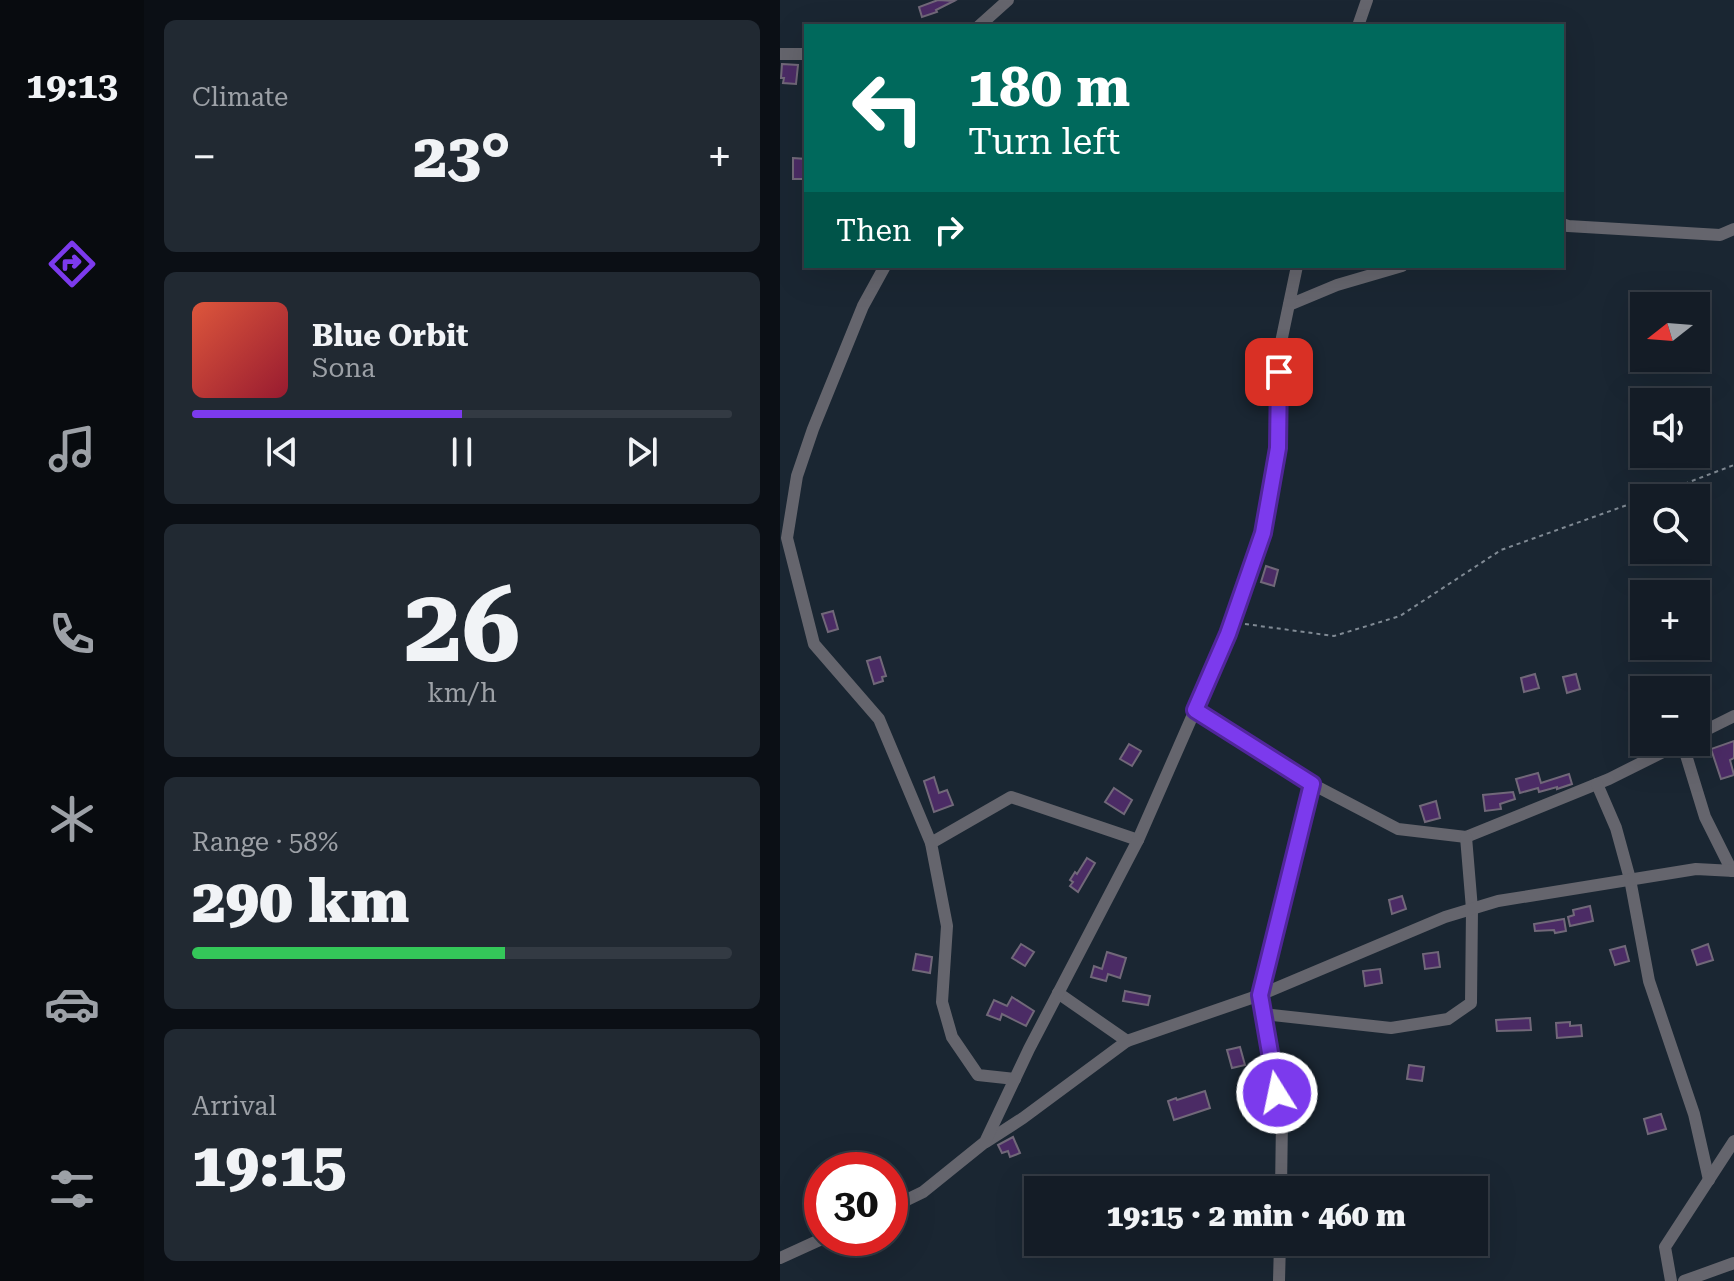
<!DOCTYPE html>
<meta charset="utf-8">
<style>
:root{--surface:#141c26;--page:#212932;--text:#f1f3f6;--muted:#9da1a7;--line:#333a43;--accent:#7c3aed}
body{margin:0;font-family:"Roboto Serif",serif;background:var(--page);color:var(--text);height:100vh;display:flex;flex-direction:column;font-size:30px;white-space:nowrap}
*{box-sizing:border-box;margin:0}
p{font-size:26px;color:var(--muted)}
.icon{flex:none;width:44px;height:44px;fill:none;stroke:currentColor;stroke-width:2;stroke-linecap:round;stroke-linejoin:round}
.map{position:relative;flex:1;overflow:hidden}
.panel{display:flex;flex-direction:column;gap:20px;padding:20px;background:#0b0f15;width:636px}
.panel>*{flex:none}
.banner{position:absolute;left:24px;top:24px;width:760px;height:244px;border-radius:0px;box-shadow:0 8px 32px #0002,0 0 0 2px var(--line);background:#00695c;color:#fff;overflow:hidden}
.needle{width:52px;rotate:253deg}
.controls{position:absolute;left:850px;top:292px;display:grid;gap:16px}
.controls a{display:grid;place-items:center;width:80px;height:80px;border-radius:0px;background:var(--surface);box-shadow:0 8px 32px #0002,0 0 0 2px var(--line);font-size:40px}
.speed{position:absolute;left:24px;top:1152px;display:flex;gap:16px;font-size:40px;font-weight:700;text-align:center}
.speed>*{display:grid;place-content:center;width:104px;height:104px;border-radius:50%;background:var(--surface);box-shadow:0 8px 32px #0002,0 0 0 2px var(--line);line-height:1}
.speed .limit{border:12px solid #d22;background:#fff;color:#111}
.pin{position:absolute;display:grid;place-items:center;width:68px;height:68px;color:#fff;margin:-34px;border-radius:16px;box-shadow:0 4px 12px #0006}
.me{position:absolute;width:88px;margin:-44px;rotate:350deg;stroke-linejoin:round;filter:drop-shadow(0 0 6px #0008)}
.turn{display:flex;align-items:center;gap:28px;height:168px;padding:0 32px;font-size:36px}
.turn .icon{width:104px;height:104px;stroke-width:2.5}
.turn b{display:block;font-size:56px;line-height:68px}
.then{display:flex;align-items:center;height:76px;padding:0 32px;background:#0003;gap:16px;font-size:30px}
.big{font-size:60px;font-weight:800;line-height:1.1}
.panel .card{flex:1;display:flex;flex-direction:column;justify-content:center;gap:12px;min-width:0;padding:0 28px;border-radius:12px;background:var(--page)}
.panel .dial{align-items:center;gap:0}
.dial b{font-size:104px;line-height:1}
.song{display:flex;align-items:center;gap:24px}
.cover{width:96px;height:96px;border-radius:12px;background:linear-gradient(135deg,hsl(10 70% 55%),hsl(350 70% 35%))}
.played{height:8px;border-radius:4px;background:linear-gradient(90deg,var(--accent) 50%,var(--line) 50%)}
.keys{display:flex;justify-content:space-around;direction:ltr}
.heat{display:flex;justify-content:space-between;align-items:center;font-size:44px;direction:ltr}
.charge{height:12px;border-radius:6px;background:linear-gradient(90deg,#34c759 58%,var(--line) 0)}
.trip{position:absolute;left:244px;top:1176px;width:464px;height:80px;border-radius:0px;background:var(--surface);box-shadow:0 8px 32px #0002,0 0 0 2px var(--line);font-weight:800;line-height:80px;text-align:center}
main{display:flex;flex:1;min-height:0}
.dock{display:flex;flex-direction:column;width:144px;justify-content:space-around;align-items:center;background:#080b0f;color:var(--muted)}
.dock .icon{width:56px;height:56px}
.dock .active{color:var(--accent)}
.dock b{font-size:36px;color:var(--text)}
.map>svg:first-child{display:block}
</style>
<main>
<nav class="dock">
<b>19:13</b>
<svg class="icon active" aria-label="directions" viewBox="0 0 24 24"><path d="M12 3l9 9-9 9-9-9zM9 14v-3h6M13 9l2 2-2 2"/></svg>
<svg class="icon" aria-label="music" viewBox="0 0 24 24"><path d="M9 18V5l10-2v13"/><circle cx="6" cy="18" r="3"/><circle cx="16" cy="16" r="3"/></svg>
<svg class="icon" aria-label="phone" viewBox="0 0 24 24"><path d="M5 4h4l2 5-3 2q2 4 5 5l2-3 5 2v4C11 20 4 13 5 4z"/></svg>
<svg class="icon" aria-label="climate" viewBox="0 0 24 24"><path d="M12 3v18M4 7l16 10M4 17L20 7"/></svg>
<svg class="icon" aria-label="car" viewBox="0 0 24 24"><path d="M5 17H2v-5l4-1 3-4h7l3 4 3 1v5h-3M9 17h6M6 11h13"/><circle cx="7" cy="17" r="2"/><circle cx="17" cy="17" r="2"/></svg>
<svg class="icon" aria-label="filters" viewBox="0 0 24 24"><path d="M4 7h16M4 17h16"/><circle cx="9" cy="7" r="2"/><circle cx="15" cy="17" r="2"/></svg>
</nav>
<section class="panel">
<div class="card"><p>Climate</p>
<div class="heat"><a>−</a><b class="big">23°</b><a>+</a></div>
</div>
<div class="card">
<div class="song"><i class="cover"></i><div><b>Blue Orbit</b><p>Sona</p></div></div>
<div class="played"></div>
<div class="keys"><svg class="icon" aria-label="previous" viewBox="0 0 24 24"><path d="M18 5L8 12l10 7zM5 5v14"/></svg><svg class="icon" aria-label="pause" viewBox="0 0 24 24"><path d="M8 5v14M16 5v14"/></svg><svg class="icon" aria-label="next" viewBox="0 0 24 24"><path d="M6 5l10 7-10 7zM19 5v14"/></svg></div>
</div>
<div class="card dial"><b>26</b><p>km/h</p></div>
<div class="card"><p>Range · 58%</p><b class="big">290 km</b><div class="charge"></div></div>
<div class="card"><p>Arrival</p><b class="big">19:15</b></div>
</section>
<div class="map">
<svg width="954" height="1281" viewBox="0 0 954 1281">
<rect width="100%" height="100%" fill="#1a2632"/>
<g fill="#4b2b65" stroke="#716879" stroke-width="2">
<path d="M158,0l16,1 -18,9 1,2 -15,5 -3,-10z"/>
<path d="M2,64l16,1 -2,19 -13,-1 1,-5h-3z"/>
<path d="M13,158l13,1v20h-13z"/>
<path d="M486,566l12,4 -4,16 -13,-4z"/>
<path d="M53,611l5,18 -10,3 -6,-18z"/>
<path d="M100,657l6,19 -4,1 1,4 -9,3 -7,-23z"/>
<path d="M755,674l4,14 -15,4 -3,-14z"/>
<path d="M796,674l4,15 -13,4 -4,-16z"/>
<path d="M954,741v17l-4,2 4,15 -13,4 -10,-30z"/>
<path d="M349,744l12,7 -9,15 -12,-7z"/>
<path d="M758,773l3,10 28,-9 3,10 -15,5v-2l-18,5 -1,-4 -18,5 -4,-14z"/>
<path d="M154,777l5,16 8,-3 6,15 -19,7 -10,-31z"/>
<path d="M334,788l18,12 -8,14 -19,-12z"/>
<path d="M733,792l2,7 -15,5 1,5 -16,2 -2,-16z"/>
<path d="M656,801l4,17 -15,4 -5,-16z"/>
<path d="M307,858l8,5 -17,29 -8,-6 3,-4 -3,-2 5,-8 2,2z"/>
<path d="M622,896l4,13 -14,5 -3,-14z"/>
<path d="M810,906l3,15 -23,5 -2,-9 6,-2 -1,-5z"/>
<path d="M784,919l2,12 -11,2 -1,-3 -19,1 -1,-7z"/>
<path d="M241,944l13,8 -9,14 -13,-8z"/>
<path d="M928,944l5,16 -16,5 -5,-15z"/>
<path d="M845,946l4,15 -14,4 -5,-15z"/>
<path d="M327,952l19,6 -6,20 -12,-4 -2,7 -15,-4 3,-11 8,3z"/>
<path d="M658,952l2,15 -15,2 -2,-15z"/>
<path d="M136,954l16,3 -2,16 -17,-3z"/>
<path d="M600,969l2,14 -17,3 -2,-15z"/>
<path d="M345,991l25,5 -2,9 -25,-4z"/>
<path d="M232,997l22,14 -8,15 -24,-12 -2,6 -13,-5 7,-15 13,6z"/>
<path d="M750,1018l1,12 -34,1 -1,-11z"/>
<path d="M790,1022v4l11,-1 1,11 -25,2 -1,-15z"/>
<path d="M460,1047l5,18 -13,3 -5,-18z"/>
<path d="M629,1065l15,2 -2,14 -15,-2z"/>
<path d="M425,1091l5,17 -36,12 -6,-19 8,-3 1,2z"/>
<path d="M881,1114l5,15 -18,5 -4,-15z"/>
<path d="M233,1137l7,16 -10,4 -2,-6 -6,2 -4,-8z"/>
</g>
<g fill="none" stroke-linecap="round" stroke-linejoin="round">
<g stroke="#808a94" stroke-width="2" stroke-dasharray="4 4" stroke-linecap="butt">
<path d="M867,498l87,-33"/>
<path d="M465,624l89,12 66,-20 101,-66 143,-51"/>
</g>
<g stroke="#65656d" stroke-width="12">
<path d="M199,26l29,-26"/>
<path d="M578,26l9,-26"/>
<path d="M0,54h26"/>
<path d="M782,224l6,2 152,9 14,-6"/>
<path d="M105,266l-22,40 -50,123 -16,47 -10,62 27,106 65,75 52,124"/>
<path d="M509,305l48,-20 65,-19"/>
<path d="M415,710l117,74 86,45 68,8 143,-58 74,-37"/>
<path d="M916,735l38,-19"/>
<path d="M902,742l23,75 27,54"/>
<path d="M817,784l19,44 14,51 19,102 45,133 15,66"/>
<path d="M278,993l69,48"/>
<path d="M484,1014l127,14 57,-9 23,-16 1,-94 -6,-72"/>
<path d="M235,1079l-37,-4 -26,-38 -10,-35 5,-76 -16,-83 80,-46 127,43"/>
<path d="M206,1142l37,-24 104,-77 133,-46 185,-78 53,-16 198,-32 38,2"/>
<path d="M501,1190l1,-71 -22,-124 52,-211"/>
<path d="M110,1208l33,-16 62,-50 44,-93 109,-209 57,-130 33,-76 35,-101 15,-85 2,-101 17,-81"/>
<path d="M0,1258l44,-20"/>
<path d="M499,1281l1,-39"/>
<path d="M891,1281l-6,-34 69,-106"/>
<path d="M904,1281l50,-18"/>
</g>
</g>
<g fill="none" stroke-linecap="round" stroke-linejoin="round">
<defs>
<path id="route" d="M497,1093l-17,-98 52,-211 -117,-74 33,-76 35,-101 15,-85 1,-76"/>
</defs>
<use href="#route" stroke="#51269a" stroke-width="20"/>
<use href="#route" stroke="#7c3aed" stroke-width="14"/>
</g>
</svg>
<div class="controls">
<a><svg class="needle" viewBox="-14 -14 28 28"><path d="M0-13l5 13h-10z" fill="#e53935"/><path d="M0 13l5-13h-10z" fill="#9da1a7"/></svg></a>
<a><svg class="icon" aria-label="sound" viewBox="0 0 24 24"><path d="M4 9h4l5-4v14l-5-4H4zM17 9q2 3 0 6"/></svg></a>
<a><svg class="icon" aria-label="search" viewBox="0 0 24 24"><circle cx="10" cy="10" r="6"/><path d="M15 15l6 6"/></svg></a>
<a>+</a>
<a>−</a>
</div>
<div class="speed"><div class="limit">30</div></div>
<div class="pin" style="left:499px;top:372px;background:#d93025"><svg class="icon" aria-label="arrive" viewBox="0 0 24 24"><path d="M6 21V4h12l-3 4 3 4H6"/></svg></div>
<svg class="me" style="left:497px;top:1093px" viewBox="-20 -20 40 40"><circle r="17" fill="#7c3aed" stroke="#fff" stroke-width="3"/><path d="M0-11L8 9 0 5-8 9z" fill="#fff"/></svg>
<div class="trip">19:15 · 2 min · 460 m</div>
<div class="banner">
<div class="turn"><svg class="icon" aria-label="left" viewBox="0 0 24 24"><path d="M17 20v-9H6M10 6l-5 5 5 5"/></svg><div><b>180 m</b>Turn left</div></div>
<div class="then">Then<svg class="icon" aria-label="right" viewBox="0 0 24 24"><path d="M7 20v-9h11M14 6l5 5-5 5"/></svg></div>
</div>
</div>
</main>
